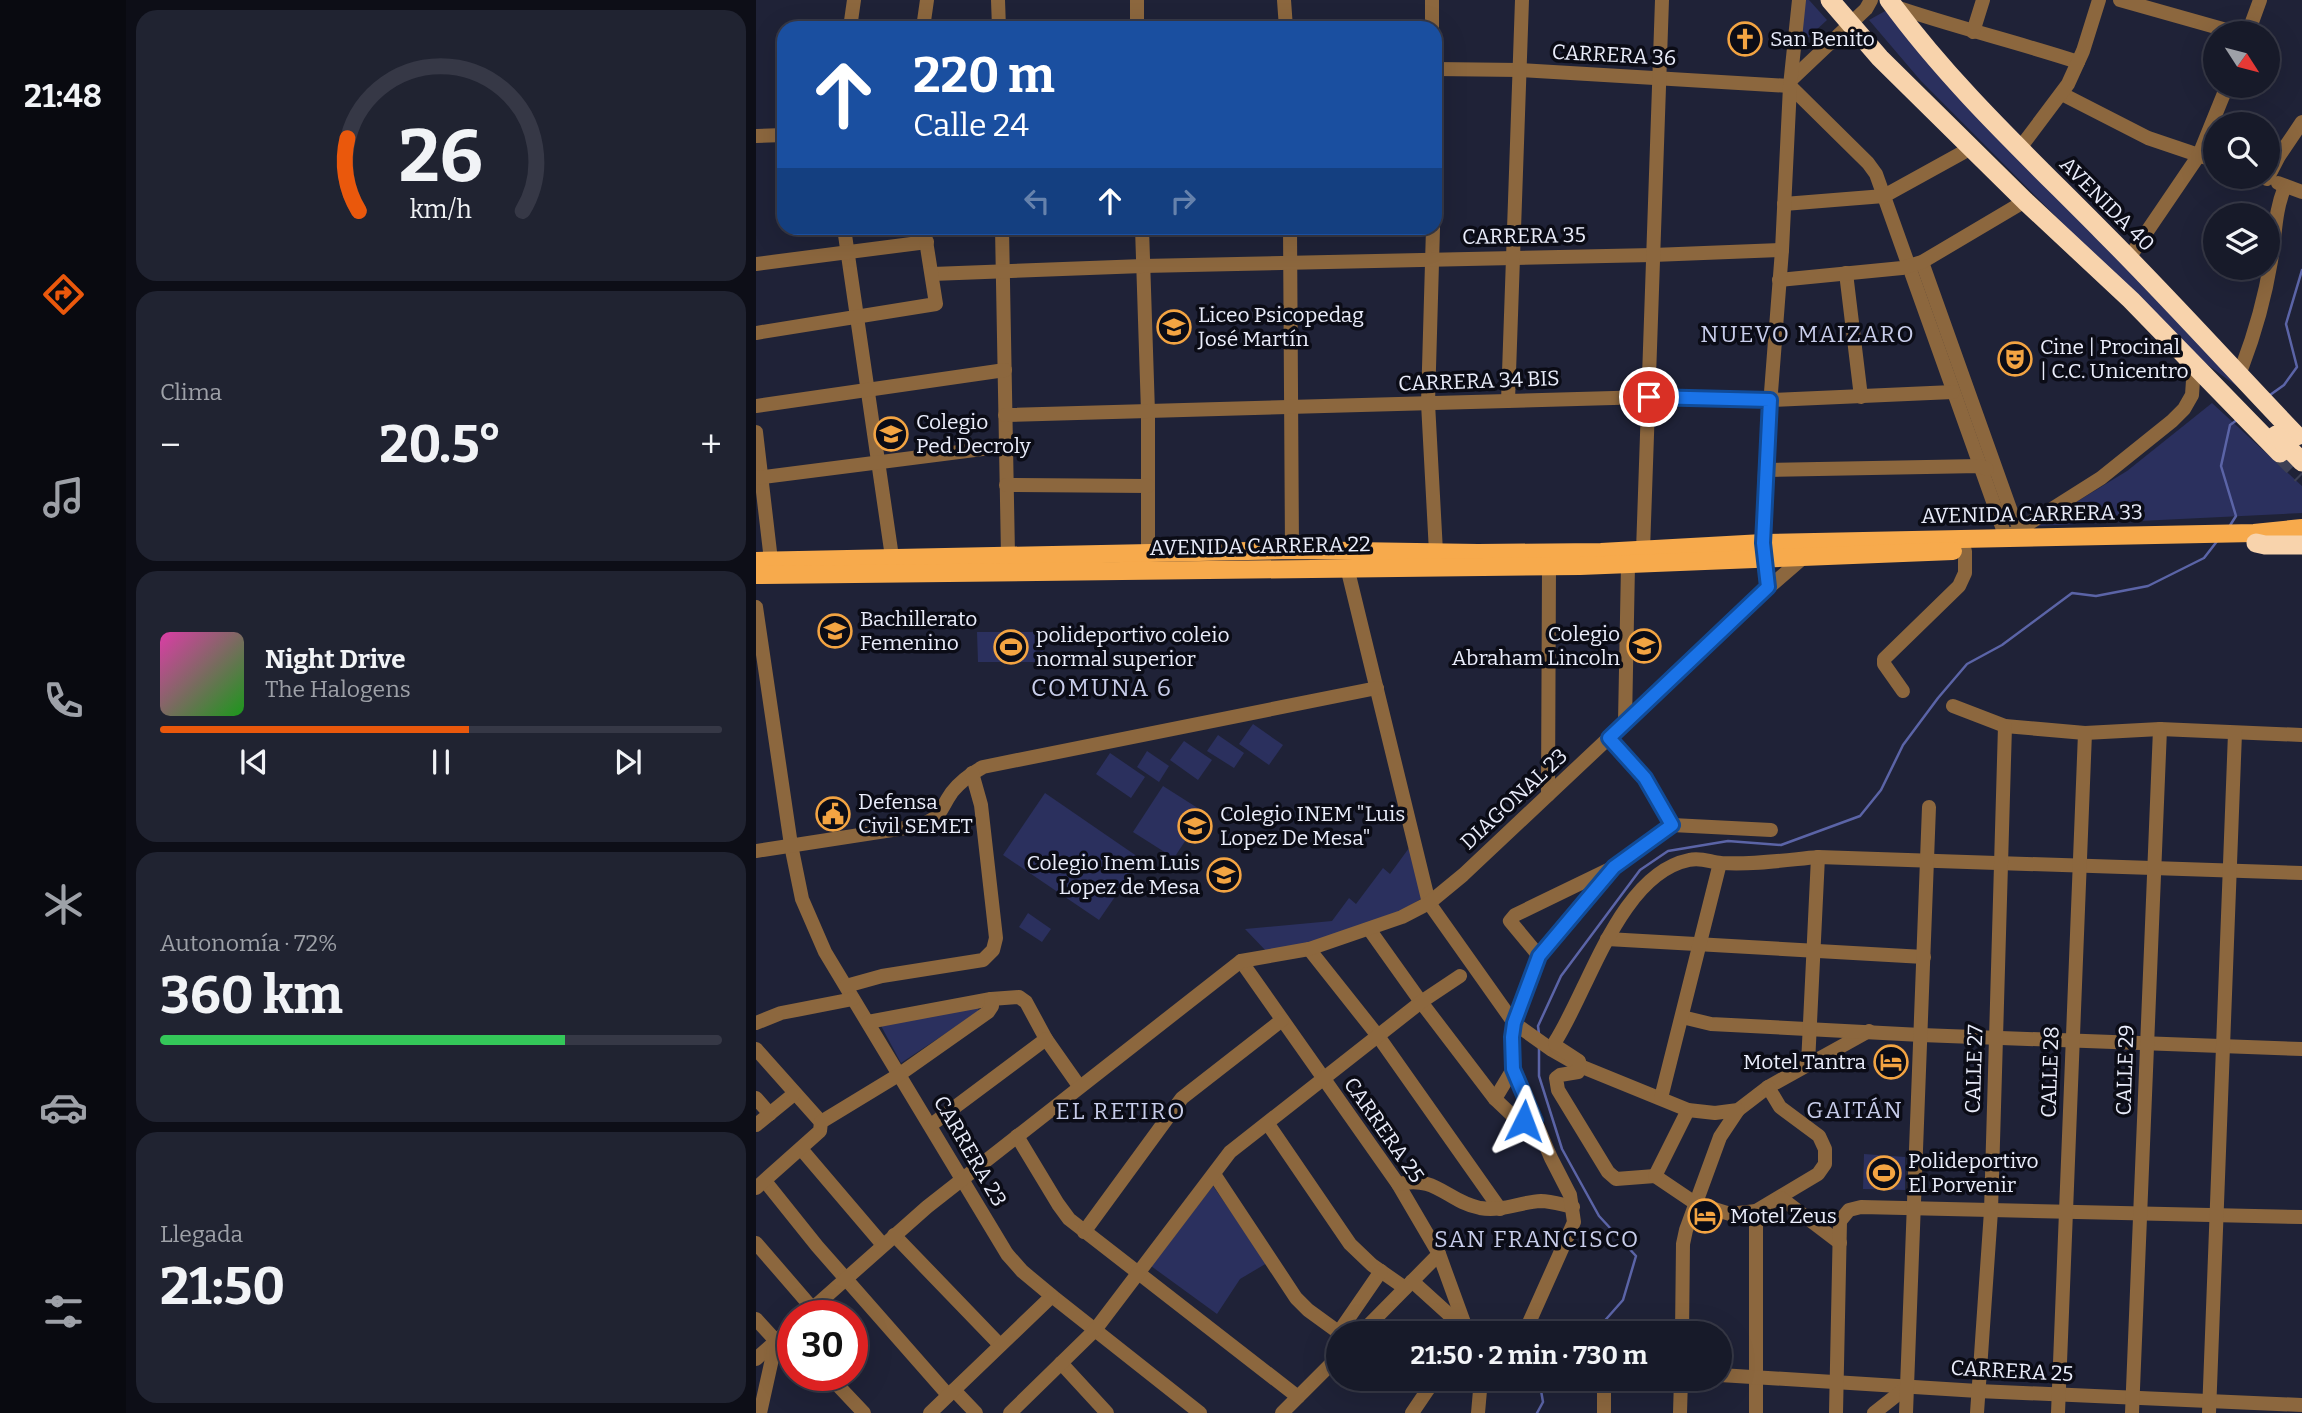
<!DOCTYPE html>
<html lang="es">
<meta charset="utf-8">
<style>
:root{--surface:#171a29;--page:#202331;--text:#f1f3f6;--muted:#9ea1a8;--line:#363846;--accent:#ea580c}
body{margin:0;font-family:Bitter,serif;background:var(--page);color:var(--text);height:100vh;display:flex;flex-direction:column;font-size:26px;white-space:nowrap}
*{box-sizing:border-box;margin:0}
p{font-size:23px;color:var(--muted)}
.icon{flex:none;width:38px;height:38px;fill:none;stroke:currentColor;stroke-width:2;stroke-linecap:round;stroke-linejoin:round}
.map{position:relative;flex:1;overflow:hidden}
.side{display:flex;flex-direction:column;gap:10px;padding:10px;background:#0d0e17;width:630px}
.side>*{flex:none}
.top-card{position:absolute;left:21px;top:21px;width:665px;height:214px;border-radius:21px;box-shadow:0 7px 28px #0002,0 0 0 2px var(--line);background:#1a4fa0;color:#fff;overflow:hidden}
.needle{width:46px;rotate:126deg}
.buttons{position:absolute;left:1447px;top:21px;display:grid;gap:14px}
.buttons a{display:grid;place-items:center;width:77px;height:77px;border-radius:50%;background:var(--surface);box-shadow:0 7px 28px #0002,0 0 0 2px var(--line);font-size:35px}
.speed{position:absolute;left:21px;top:1300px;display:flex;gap:14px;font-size:35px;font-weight:700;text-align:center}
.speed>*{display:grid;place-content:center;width:91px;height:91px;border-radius:50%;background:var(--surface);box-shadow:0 7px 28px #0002,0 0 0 2px var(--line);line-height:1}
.speed .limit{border:10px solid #d22;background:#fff;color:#111}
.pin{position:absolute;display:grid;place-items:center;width:60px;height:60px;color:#fff;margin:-30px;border:4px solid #fff;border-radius:50%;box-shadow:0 2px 7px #0007}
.me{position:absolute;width:77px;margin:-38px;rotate:3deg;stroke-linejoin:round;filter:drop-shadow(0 0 5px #0008)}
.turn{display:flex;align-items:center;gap:24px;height:147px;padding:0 21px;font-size:32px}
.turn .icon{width:91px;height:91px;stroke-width:2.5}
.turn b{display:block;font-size:49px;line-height:60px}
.lanes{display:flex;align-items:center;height:66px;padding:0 21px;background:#0003;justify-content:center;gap:35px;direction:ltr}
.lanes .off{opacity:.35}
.big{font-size:52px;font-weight:700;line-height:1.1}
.side .card{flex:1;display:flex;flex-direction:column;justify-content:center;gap:10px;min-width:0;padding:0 24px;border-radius:21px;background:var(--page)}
.side .dial{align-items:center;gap:0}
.dial svg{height:182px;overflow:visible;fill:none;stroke:var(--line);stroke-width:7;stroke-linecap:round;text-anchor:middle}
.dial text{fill:var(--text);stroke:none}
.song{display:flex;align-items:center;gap:21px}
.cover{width:84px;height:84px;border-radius:10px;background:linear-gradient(135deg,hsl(320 70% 55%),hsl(120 70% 35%))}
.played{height:7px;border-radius:4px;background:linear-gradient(90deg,var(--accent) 55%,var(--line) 55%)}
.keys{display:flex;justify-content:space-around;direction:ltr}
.heat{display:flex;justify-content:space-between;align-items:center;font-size:38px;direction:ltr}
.charge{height:10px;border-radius:5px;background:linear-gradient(90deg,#34c759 72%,var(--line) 0)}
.trip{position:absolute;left:570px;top:1321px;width:406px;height:70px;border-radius:35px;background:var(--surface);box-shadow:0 7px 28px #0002,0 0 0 2px var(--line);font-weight:700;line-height:70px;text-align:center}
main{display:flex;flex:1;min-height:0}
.dock{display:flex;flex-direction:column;width:126px;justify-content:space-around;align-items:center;background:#090a10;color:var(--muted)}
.dock .icon{width:49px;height:49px}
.dock .on{color:var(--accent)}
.dock b{font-size:32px;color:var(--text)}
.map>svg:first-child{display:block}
</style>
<main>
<nav class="dock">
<b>21:48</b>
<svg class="icon on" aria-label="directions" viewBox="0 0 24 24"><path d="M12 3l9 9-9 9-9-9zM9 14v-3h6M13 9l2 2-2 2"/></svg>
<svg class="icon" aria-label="music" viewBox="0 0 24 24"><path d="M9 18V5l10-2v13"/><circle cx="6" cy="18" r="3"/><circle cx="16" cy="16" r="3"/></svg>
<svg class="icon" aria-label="phone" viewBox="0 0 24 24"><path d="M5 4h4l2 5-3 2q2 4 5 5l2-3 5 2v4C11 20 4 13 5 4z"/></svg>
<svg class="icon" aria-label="climate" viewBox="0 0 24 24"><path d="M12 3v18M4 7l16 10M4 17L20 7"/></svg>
<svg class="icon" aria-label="car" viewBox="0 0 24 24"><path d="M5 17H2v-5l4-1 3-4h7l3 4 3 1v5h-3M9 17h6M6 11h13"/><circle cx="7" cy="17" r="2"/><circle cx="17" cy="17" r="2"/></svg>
<svg class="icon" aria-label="filters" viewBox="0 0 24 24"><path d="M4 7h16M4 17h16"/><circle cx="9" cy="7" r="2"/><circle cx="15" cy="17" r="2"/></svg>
</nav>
<section class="side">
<div class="card dial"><svg viewBox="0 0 100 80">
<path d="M14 69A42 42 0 1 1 86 69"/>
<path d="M14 69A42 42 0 0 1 9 37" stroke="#ea580c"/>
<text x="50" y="56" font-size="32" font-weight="700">26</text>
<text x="50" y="72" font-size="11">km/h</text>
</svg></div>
<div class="card"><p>Clima</p>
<div class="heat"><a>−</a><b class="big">20.5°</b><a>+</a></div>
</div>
<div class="card">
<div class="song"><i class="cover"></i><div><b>Night Drive</b><p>The Halogens</p></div></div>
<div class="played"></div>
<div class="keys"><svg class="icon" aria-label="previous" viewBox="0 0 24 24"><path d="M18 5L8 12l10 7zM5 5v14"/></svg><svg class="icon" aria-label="pause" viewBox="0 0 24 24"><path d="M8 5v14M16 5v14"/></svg><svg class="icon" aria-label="next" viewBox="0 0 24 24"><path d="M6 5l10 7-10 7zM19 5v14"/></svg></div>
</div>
<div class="card"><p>Autonomía · 72%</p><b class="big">360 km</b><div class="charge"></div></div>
<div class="card"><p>Llegada</p><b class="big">21:50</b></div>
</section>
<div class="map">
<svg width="1546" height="1413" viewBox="0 0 1546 1413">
<rect width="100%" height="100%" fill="#1f2237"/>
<g fill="#2b305e">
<path d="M1048,0h5l18,20 -27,25z"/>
<path d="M1131,10l263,284 75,73 17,23 -49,-36 -272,-273 -52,-61z"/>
<path d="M1456,403l90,83v27l-265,13 90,-55z"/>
<path d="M221,632h69l-4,30h-64z"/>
<path d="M497,724l30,21 -14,20 -30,-21z"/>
<path d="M462,735l26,18 -10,15 -27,-17z"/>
<path d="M428,741l28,19 -14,20 -28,-20z"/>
<path d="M391,751l22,15 -10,16 -22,-15z"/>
<path d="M354,753l35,24 -14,21 -35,-24z"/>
<path d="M407,786l41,26 -30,46 -41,-26z"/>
<path d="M289,793l96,66 -42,61 -96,-65z"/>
<path d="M653,848l15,49c-51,33 -99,43 -157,55l-22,-23 87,-8 17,-23 7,6 27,-36 7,6z"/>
<path d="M272,913l23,16 -9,13 -23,-15z"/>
<path d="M223,1004l-1,8 -77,51 -22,-41z"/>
<path d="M1108,1154l41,3v33l-42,-1z"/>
<path d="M457,1186l54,77 -27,16 -23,35 -66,-48z"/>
</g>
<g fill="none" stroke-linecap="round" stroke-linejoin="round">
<g stroke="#5b64a7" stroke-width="2.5">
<path d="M1514,395l14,-10 13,-18 -11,-43 16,-54"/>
<path d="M1473,527l7,-11 -15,-50 9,-41 7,-5"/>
<path d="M783,1034l-1,-8 23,-50 79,-106 28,-19 60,-10 53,4 79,-29 21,-26 22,-45 35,-47 29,-34 35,-19 70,-52 24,3 52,-10 56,-28 14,-18"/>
<path d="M783,1048v28l23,73 37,67 37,40 -13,44 -30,34"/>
<path d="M781,1413l6,-11 -4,-23"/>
</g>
<path stroke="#3d4054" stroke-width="19" stroke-dasharray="19 10" stroke-linecap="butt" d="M1524,453l22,22"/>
<g stroke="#8c673e" stroke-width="14">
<path d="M242,0l1,28"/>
<path d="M381,0v28"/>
<path d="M528,0l2,28"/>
<path d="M1364,0l117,33"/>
<path d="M1137,6c61,21 124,36 185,56"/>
<path d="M94,28l4,-28"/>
<path d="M167,28l4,-28"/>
<path d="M676,28v-28"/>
<path d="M1217,32l10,-32"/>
<path d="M1492,33l12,-33"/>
<path d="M679,69l85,1 270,16"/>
<path d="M1035,80l75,-71 5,-9"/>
<path d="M1034,86l78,77 8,11 130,364 95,-60 71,-57 12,-12 8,-14 2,-29"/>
<path d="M1306,94l86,44 68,23"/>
<path d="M0,136l28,-1"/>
<path d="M1264,148l48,-64 15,-33 16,-51"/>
<path d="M1511,179l12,-23 23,-34"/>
<path d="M1522,183l24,9"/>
<path d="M1028,204l100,-8 87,-48"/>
<path d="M88,228l48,329"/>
<path d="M246,228l6,327"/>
<path d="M386,228l6,184v140"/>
<path d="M534,228l2,322"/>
<path d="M677,228l-5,175 8,149"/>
<path d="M1373,258l70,-103 28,-69"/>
<path d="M1166,262l91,255 13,17"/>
<path d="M0,264l171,-22"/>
<path d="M1090,273l15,124"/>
<path d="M176,274l211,-8 510,-11 129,-5"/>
<path d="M1023,280l123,-12 20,-6 103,-61"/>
<path d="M0,333l180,-29 -12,-76"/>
<path d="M1486,367c13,-34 23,-70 29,-106 5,-29 3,-47 14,-75"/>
<path d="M752,401l14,-401"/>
<path d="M0,406l249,-36"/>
<path d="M249,415l644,-18 121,3 183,-8"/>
<path d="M0,432l16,137"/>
<path d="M1009,470l215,-4 7,3"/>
<path d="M0,478l250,-32"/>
<path d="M250,485l142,1"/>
<path d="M591,567l82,336 85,120 38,27 28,16 108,44 27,3 23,-3 30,-23 101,-56"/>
<path d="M1012,588l-5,-45 2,-73 17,-220 8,-164 9,-86"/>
<path d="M0,607l35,238 11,54 23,53 182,302 15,17 30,25 148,117"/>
<path d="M1147,691l-19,-27v-5l75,-73 6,-13v-22"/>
<path d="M1197,706l52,20 80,7 75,-4 142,6"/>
<path d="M869,722l3,-157 15,-14 19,-551"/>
<path d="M853,738l36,40 27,47"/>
<path d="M792,795l1,-228"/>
<path d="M0,851l162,-25c26,-10 20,-14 34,-34 8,-10 20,-19 31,-25l394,-79"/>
<path d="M613,929l52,73 74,97 19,18 21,3"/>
<path d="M851,939l317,18"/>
<path d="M553,949l69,87 122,173"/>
<path d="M783,956l-29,-35 5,-6 99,-48 58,-42 99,5"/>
<path d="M485,961l157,223 41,70 28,77"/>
<path d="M90,986l36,-10 101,-16 10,-10 3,-12 -15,-133 -9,-32"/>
<path d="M926,1017l29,7 210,11 381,14"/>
<path d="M112,1022l123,-23 28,-2 7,5 20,37 33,47"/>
<path d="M0,1023l25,-10 72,-14"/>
<path d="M0,1049l65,73"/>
<path d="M1052,1064l10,-207"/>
<path d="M0,1098l14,16"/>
<path d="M905,1098l59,-235"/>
<path d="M739,1099l18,-30"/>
<path d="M512,1124l82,120 22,21 33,23"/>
<path d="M0,1125l38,-31"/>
<path d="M175,1125l115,-86"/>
<path d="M261,1136l41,68 11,15 229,178"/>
<path d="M46,1150l81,95"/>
<path d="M458,1174l82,124 12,12 33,24"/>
<path d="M899,1176l-39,3 -8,-7 -50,-82 -2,-12 4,-3 18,-3 2,-6 -1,-5 -23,-15 -1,-4c34,-53 65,-168 134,-182 12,-3 21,2 32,3 32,2 65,-3 97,-6l484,16"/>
<path d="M899,1176l40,27 35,11 26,-3 62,-37 7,-10v-15l-6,-13 -39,-29 -12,-20"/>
<path d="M899,1176l33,-66"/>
<path d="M9,1181l52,65 131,149"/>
<path d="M642,1184c39,-9 48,17 82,24 22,4 40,-6 61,-7 10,0 22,4 32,6"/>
<path d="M0,1188l64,-57 1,-9 79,-48 88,-62 4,-6 -1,-7"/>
<path d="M1025,1198l59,45"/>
<path d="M1000,1211v202"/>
<path d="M328,1232l98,-134 100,-78"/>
<path d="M138,1235l106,110"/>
<path d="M0,1243l57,66"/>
<path d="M656,1281l53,48"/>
<path d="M48,1316l123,-109 314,-246 68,-12 93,-32 27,-14 34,-28 305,-287 36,-31"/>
<path d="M0,1319l20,22"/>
<path d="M583,1332l42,-61"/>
<path d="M604,1334l79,-80"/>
<path d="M768,1334l50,-112 -4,-27 -19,-37 -38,-89 1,-46 25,-67 75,-89"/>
<path d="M926,1334l1,-90 3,-14 34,-93 18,-27"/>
<path d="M0,1359l37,-33"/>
<path d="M305,1363l46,50"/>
<path d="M964,1375l258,16 324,14"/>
<path d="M73,1376l35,37"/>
<path d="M198,1390l22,23"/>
<path d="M4,1413l16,-72"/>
<path d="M174,1413l122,-117"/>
<path d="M254,1413l85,-83 135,-178 191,-150 39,-26"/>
<path d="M526,1413l57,-57"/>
<path d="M656,1413l23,-34"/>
<path d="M722,1413l3,-34"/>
<path d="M848,1413v-34"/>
<path d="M924,1413l1,-34"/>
<path d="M1080,1413l4,-192 9,-11 12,-3 441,10"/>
<path d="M1118,1413l33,-26"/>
<path d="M1150,1413l23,-606"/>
<path d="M1221,1413l14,-202 14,-485"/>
<path d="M1302,1413l27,-680"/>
<path d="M1376,1413l28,-684"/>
<path d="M1453,1413l26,-680"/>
</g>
<g stroke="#f7aa4c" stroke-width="18">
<path d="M0,561l536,-11 186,3 123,-1 162,-9 491,-10 48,-5"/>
<path d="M0,575l824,-9 373,-15"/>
</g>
<g stroke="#f8d3ac" stroke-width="19">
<path d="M1074,0l50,58 145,143 106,99 149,153"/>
<path d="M1133,0c62,85 139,156 213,231 67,67 130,137 195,205"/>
<path d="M1520,435l26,27"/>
<path d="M1500,543l9,2h37"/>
</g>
</g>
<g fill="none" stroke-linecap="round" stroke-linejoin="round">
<defs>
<path id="route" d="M768,1121h11l-22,-52 -1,-32 2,-14 25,-67 75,-89 58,-42 -27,-47 -36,-40 159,-151 -5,-44 7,-143 -121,-3"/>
</defs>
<use href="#route" stroke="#114b97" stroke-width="18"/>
<use href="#route" stroke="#1a73e8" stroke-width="12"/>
</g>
<defs>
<symbol id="church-ring" viewBox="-11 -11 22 22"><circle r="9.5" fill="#0b0c16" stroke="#f3a442" stroke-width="1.5"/><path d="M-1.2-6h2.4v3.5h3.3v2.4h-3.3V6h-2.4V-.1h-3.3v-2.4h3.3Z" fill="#f3a442"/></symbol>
<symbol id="school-ring" viewBox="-11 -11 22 22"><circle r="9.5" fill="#0b0c16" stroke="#f3a442" stroke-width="1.5"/><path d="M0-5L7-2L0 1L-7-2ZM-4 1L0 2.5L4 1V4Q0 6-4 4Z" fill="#f3a442"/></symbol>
<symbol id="theatre-ring" viewBox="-11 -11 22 22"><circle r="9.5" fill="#0b0c16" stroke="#f3a442" stroke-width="1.5"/><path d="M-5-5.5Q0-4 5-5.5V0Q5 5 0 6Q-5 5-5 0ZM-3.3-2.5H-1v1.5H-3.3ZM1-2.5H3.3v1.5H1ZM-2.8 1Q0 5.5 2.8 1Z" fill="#f3a442"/></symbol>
<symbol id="stadium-ring" viewBox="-11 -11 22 22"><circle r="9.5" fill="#0b0c16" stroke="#f3a442" stroke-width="1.5"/><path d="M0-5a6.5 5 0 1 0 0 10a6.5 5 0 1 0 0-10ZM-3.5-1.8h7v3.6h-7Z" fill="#f3a442"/></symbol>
<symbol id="civic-ring" viewBox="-11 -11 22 22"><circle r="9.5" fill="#0b0c16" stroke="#f3a442" stroke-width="1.5"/><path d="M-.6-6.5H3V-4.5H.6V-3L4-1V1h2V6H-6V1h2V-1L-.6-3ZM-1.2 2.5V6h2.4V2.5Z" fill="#f3a442"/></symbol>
<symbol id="hotel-ring" viewBox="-11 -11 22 22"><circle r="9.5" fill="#0b0c16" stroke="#f3a442" stroke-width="1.5"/><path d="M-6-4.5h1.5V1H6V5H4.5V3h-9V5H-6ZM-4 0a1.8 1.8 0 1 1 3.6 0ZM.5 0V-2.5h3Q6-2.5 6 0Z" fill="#f3a442"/></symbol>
</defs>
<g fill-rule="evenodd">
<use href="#church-ring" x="970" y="20" width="38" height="38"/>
<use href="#school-ring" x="399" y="308" width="38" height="38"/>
<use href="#theatre-ring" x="1240" y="340" width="38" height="38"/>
<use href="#school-ring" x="116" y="415" width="38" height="38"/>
<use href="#school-ring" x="60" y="612" width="38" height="38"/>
<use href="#school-ring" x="869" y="627" width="38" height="38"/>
<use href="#stadium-ring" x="236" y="628" width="38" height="38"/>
<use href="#civic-ring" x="58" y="795" width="38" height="38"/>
<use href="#school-ring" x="420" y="807" width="38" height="38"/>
<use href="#school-ring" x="449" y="856" width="38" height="38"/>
<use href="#hotel-ring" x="1116" y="1043" width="38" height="38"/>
<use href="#stadium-ring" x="1109" y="1154" width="38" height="38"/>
<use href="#hotel-ring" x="930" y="1197" width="38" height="38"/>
</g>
<g text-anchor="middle" stroke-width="7" stroke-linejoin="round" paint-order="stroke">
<g font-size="21" fill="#eaedfb" stroke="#0b0c16" text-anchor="start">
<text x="1014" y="46">San Benito</text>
<text x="442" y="322">Liceo Psicopedag<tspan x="442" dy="24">José Martín</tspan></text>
<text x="1284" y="354">Cine | Procinal<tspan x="1284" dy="24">| C.C. Unicentro</tspan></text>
<text x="160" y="429">Colegio<tspan x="160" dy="24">Ped Decroly</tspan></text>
<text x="104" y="626">Bachillerato<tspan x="104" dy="24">Femenino</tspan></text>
<text x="864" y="641" text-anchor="end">Colegio<tspan x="864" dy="24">Abraham Lincoln</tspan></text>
<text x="280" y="642">polideportivo coleio<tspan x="280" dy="24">normal superior</tspan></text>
<text x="102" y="809">Defensa<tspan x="102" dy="24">Civil SEMET</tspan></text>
<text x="464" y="821">Colegio INEM "Luis<tspan x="464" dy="24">Lopez De Mesa"</tspan></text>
<text x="444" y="870" text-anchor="end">Colegio Inem Luis<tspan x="444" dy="24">Lopez de Mesa</tspan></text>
<text x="1110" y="1069" text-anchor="end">Motel Tantra</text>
<text x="1152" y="1168">Polideportivo<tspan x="1152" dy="24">El Porvenir</tspan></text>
<text x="974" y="1223">Motel Zeus</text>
</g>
<g font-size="21" fill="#eaedfb" stroke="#0b0c16">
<text transform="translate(858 55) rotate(3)" y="7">CARRERA 36</text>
<text transform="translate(1351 204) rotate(45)" y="7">AVENIDA 40</text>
<text transform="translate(768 236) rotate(-1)" y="7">CARRERA 35</text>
<text transform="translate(723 381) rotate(-2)" y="7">CARRERA 34 BIS</text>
<text transform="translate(1276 514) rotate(-1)" y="7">AVENIDA CARRERA 33</text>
<text transform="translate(504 546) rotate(-1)" y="7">AVENIDA CARRERA 22</text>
<text transform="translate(758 799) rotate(-43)" y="7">DIAGONAL 23</text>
<text transform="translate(1218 1069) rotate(-88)" y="7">CALLE 27</text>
<text transform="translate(1369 1070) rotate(-88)" y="7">CALLE 29</text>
<text transform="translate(1294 1072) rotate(-88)" y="7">CALLE 28</text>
<text transform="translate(628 1130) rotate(55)" y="7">CARRERA 25</text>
<text transform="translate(214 1151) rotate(60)" y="7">CARRERA 23</text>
<text transform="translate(1256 1371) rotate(3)" y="7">CARRERA 25</text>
</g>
<g font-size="23" letter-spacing="2" fill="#c8cdea" stroke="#0b0c16">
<text x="1052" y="342">NUEVO MAIZARO</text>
<text x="1099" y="1118">GAITÁN</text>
<text x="365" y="1119">EL RETIRO</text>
<text x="781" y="1247">SAN FRANCISCO</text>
</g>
<g font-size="24" letter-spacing="2" fill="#c8cdea" stroke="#0b0c16">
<text x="346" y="696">COMUNA 6</text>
</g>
</g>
</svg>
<div class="buttons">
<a><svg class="needle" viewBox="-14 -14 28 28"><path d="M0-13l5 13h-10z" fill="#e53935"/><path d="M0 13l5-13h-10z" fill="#9ea1a8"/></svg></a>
<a><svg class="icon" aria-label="search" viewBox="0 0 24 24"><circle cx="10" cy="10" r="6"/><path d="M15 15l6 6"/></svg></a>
<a><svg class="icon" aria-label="layers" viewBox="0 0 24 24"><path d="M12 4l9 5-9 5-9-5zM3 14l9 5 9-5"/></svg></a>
</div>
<div class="speed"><div class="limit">30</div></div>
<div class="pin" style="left:893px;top:397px;background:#d93025"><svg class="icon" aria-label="arrive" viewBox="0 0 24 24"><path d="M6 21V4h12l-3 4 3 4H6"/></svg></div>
<svg class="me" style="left:768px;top:1121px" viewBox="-20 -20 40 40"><path d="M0-17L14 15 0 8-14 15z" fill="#1a73e8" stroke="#fff" stroke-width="4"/></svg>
<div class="trip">21:50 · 2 min · 730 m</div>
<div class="top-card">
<div class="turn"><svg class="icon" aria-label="ahead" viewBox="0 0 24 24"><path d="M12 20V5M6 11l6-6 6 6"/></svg><div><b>220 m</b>Calle 24</div></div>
<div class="lanes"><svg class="icon off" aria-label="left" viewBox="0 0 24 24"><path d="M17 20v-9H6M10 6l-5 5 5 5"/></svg><svg class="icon" aria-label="ahead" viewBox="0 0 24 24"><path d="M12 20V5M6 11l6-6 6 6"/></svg><svg class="icon off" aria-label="right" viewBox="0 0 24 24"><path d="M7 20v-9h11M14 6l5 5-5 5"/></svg></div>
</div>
</div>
</main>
